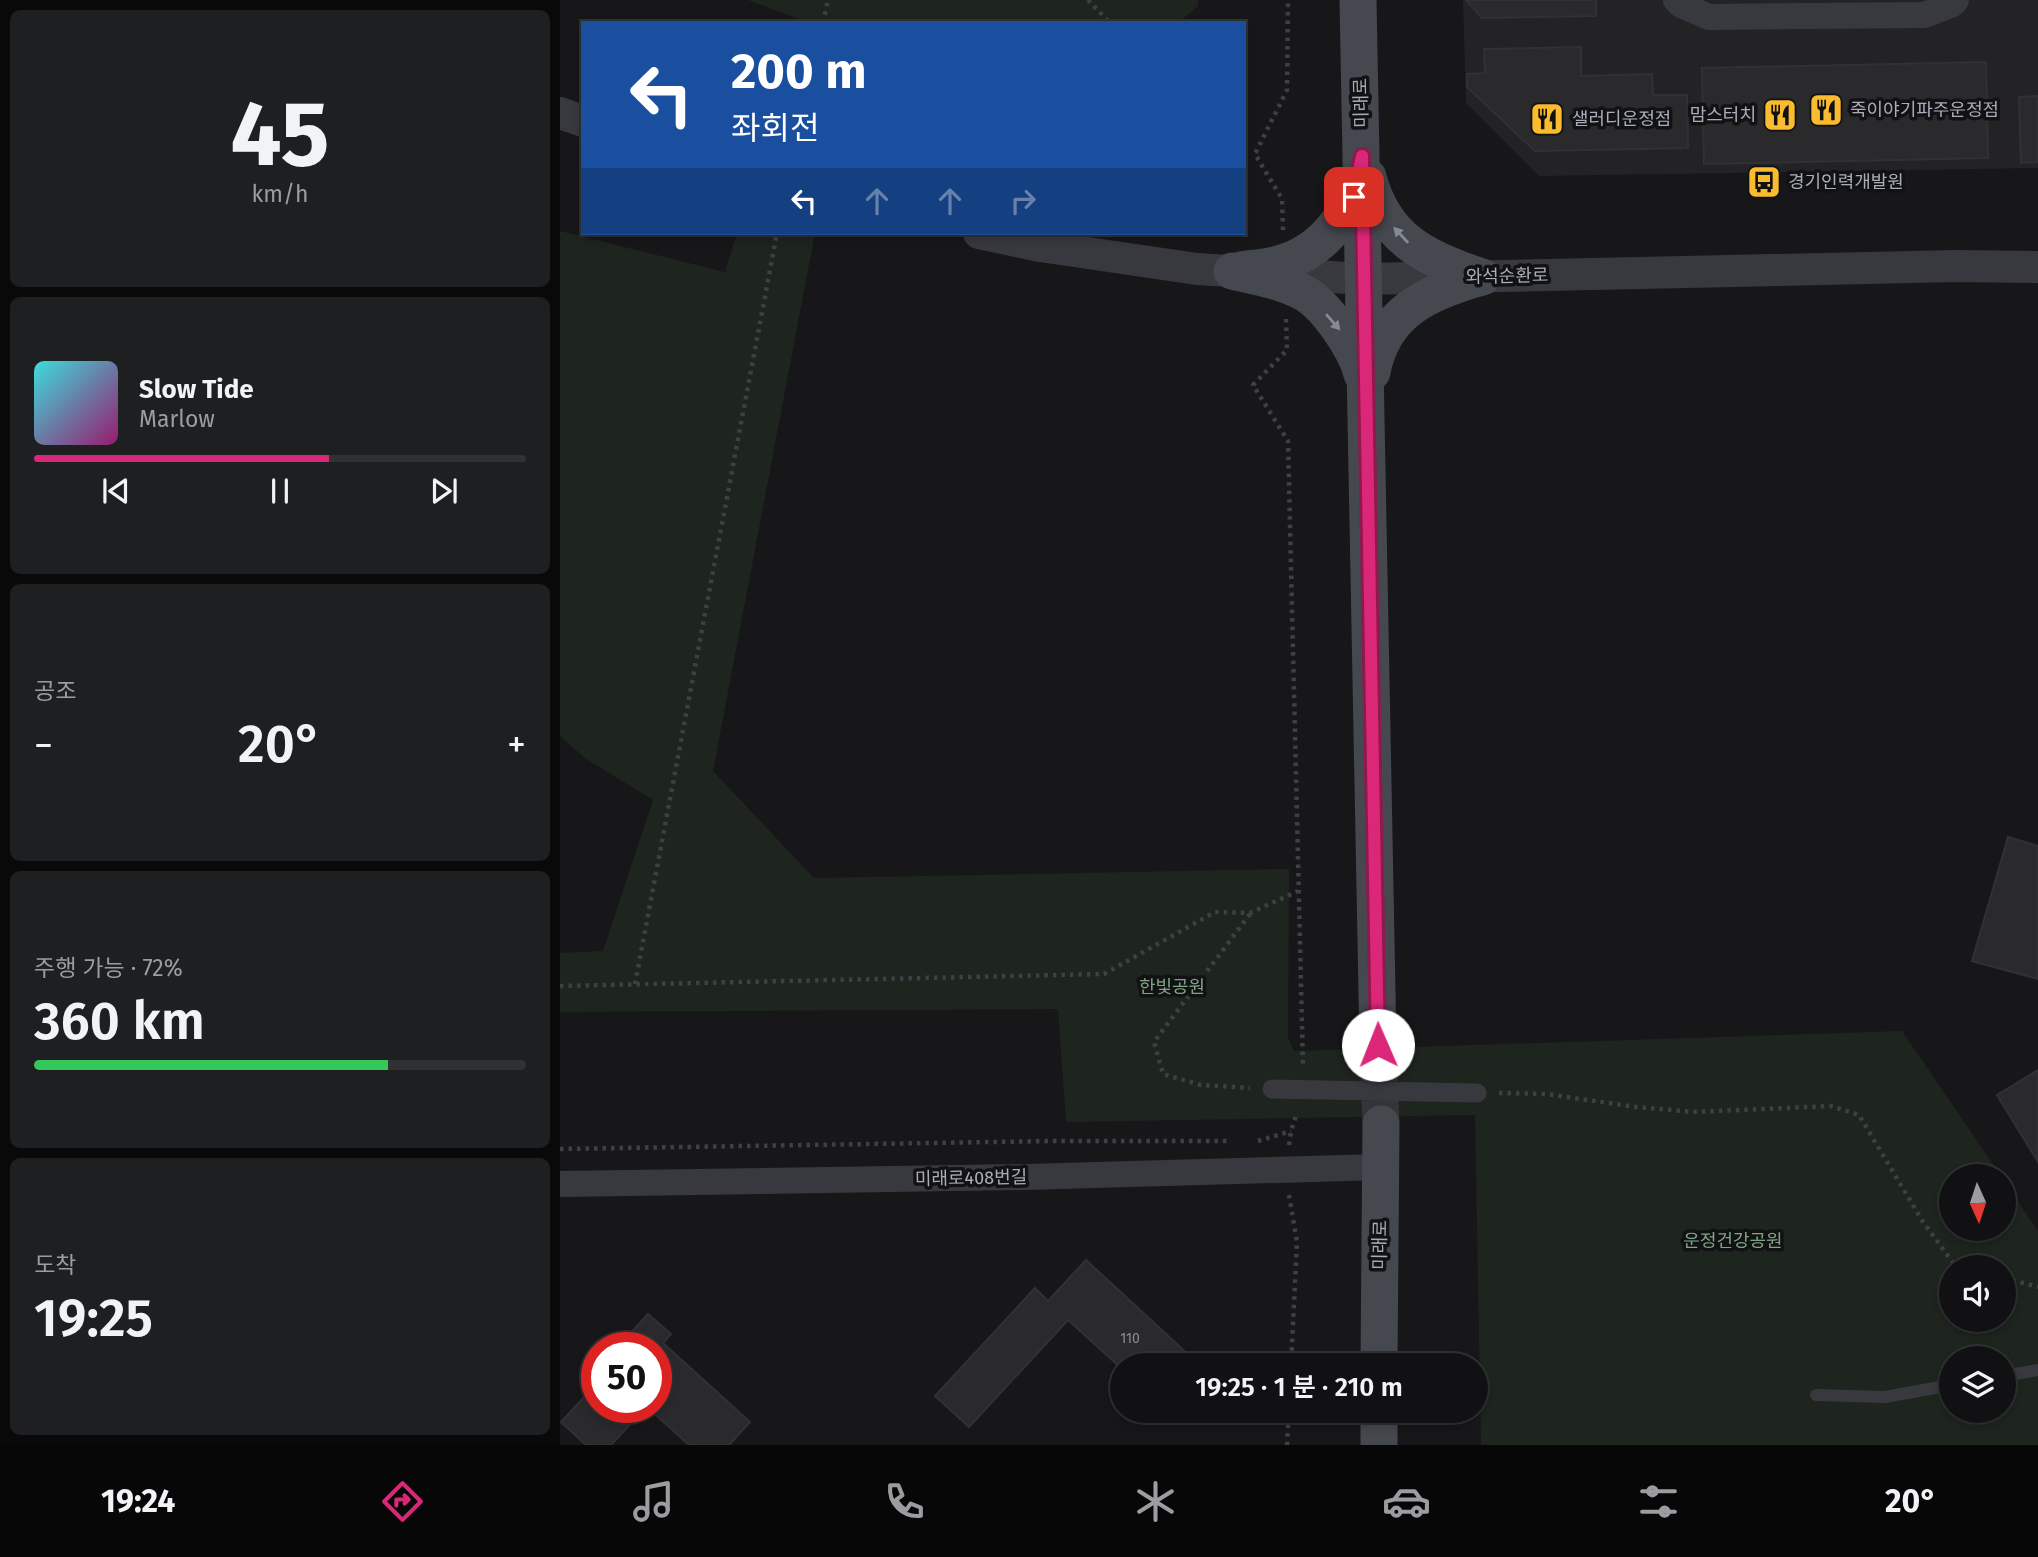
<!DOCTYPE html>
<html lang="ko">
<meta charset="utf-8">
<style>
:root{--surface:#111113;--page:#1e1f21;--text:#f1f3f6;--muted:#9c9da0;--line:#303133;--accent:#db2777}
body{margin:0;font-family:"Fira Sans","Noto Sans KR",sans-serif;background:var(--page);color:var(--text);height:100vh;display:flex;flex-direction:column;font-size:26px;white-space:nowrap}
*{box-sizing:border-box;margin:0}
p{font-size:23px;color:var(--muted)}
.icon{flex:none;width:38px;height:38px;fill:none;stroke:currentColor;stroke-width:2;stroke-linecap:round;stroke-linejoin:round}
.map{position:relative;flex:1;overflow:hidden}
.details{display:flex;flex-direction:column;gap:10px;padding:10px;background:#09090a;width:560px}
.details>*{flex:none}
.hud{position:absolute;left:21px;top:21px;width:665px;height:214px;border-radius:0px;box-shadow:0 4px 10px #0003,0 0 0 2px var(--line);background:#1a4fa0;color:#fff;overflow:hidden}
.needle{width:46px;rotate:177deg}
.buttons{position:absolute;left:1379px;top:1164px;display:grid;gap:14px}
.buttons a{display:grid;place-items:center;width:77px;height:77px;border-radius:50%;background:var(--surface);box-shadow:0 4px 10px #0003,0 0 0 2px var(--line);font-size:35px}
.speed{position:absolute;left:21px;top:1332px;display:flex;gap:14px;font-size:35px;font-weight:700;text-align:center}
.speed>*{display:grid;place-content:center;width:91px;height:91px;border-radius:50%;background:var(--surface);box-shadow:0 4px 10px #0003,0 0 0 2px var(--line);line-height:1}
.speed .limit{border:10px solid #d22;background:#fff;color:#111}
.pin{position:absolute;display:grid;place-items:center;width:60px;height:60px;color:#fff;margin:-30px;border-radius:14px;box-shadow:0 4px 10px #0006}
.me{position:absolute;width:77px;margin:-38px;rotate:359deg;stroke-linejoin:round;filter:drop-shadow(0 0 5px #0008)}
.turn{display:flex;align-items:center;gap:24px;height:147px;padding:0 35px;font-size:32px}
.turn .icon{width:91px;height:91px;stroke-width:2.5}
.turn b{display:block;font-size:49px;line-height:60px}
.lanes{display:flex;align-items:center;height:66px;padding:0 35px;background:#0003;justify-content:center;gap:35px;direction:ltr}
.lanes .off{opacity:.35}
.big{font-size:52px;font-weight:600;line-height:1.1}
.details .card{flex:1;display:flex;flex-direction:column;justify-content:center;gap:10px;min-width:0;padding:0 24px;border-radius:10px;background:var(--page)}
.details .dial{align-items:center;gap:0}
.dial b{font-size:91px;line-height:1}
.song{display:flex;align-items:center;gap:21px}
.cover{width:84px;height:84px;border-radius:10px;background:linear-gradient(135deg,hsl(180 70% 55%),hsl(320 70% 35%))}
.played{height:7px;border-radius:4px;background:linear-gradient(90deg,var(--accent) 60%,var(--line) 60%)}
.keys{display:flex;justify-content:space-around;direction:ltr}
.heat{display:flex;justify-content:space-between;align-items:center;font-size:38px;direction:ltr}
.charge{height:10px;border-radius:5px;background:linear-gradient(90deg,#34c759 72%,var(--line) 0)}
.trip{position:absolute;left:550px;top:1353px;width:378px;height:70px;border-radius:35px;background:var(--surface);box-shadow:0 4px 10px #0003,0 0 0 2px var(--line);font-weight:600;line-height:70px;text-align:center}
.tabs{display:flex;height:112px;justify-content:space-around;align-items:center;background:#070708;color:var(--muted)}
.tabs .icon{width:49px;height:49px}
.tabs .selected{color:var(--accent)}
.tabs b{font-size:32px;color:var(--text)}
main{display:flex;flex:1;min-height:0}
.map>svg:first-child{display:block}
</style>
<main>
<section class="details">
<div class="card dial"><b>45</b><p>km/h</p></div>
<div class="card">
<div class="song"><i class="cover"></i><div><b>Slow Tide</b><p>Marlow</p></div></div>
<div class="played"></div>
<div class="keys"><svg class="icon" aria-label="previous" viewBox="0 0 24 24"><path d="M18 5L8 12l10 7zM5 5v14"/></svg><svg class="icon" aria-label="pause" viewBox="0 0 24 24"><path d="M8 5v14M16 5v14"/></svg><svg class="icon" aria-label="next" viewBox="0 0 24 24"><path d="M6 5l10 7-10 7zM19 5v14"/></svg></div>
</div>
<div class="card"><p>공조</p>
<div class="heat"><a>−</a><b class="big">20°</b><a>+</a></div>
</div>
<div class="card"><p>주행 가능 · 72%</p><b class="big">360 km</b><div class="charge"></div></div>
<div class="card"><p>도착</p><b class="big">19:25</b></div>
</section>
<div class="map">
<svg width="1478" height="1445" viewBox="0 0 1478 1445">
<rect width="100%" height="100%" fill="#171719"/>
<path fill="#232326" d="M903,0h575v168l-499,8 -73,-73z"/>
<g fill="#1d251e" fill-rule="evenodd">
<path d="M188,0h450v6l-20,17h-382l1,-5z"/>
<path d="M0,231l165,41 12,-39h78l-102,538 101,107 475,-9 -1,168 6,14 608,-20 99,145h-50v52h53v-47l34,50v214h-557l-6,-330 -409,7 -8,-113 -498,3v-59l43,-2 50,-151 -68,-42 -25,-22zM1391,1267h53v53h-53zM1391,1358h53v52h-53z"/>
</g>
<g fill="#2a2a2d" stroke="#313135" stroke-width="2">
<path d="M906,0h130v16l-114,2z"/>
<path d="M1021,47v29l71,-2 1,21h34l1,53 -153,3 -68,-64v-13l18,-1 -1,-24z"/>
<path d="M1426,62l2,96 -284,6 -2,-96z"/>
<path d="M1478,96v66l-17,1 -2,-66z"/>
<path d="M1448,837l30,9v133l-66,-18z"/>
<path d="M1478,1070v92l-41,-67z"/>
<path d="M526,1260l105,97 -8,8h-61v4l-54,-49 -99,107 -34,-31 100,-108 13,13z"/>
<path d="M88,1314l23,20 -8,9 87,79 -21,23h-40l-42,-38h9v-59h-39z"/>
<path d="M37,1383v24h49l-35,38h-25l-25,-23z"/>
</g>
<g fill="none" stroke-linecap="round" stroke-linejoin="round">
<path stroke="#343539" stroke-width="37" stroke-dasharray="37 18" stroke-linecap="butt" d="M818,1045l3,79"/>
<g stroke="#3e4046" stroke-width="4.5" stroke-dasharray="3.5 5" stroke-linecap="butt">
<path d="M528,0l22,23"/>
<path d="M263,23l5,-23"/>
<path d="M723,230l-1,-31 -27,-45 32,-64 1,-90"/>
<path d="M726,319l1,31 -34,35 35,56 15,626"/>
<path d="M690,914l-96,128 9,32 38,11 49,3"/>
<path d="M75,984l142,-751"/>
<path d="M0,986l544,-12 111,-62 35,1 48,-22"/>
<path d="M939,1093l47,1 90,13 57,5 138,-6 28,9 64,107 31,42 11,3"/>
<path d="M698,1141l33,-10"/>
<path d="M729,1145l2,-14 6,-18"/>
<path d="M0,1149l494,-8h174"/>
<path d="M729,1195l8,47 -6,123"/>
<path d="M1444,1278l34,9"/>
<path d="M727,1445l2,-35"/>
</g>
<g stroke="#38393f" stroke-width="12">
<path d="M1444,1376l34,-6"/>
<path d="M1256,1395l69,2 66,-12"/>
</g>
<path stroke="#38393f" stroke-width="19" d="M712,1089l205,4"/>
<g stroke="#38393f" stroke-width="26">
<path d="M1116,0l5,5 28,12 215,-2 29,-11 3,-4"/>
<path d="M0,1184l466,-7 355,-10"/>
</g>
<g stroke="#38393f" stroke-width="32">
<path d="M0,113l23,8"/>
<path d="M419,233l61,13 157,23 168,10 591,-13 82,1"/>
</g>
<g stroke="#46484f" stroke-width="37">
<path d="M798,0l20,1045"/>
<path d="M808,177c16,62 58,82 114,100"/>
<path d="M681,270c11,-2 23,-2 33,-5 44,-9 75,-46 84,-88"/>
<path d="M672,271c25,6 51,10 74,23 22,14 50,55 56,80"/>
<path d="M812,372c11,-61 57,-80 110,-95"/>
<path d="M819,1365l2,-241"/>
<path d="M819,1445v-35"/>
</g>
</g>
<defs><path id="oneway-solid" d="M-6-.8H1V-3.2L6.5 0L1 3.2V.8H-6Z" transform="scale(1.75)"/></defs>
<g fill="#868a95">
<use href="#oneway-solid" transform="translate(841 235) rotate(-133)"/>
<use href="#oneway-solid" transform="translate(773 322) rotate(49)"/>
</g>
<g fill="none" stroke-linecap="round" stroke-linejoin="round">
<defs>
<path id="route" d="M794,197l8,-41 16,889"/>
</defs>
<use href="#route" stroke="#8e194d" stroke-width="18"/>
<use href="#route" stroke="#db2777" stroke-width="12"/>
</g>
<defs>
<symbol id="restaurant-square" viewBox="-11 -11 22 22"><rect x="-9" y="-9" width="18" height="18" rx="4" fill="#fbbb2e" stroke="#121214"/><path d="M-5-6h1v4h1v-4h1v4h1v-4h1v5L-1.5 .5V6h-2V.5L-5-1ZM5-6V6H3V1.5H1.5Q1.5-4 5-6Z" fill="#111"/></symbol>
<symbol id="bus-square" viewBox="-11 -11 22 22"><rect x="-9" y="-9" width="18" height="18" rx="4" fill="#fbbb2e" stroke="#121214"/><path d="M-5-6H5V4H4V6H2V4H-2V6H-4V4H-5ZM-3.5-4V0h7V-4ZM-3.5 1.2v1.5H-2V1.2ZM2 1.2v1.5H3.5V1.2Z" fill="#111"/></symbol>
</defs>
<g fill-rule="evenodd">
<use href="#restaurant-square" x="1247" y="91" width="38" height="38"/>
<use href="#restaurant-square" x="1201" y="96" width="38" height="38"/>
<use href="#restaurant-square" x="968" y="100" width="38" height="38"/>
<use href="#bus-square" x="1185" y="163" width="38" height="38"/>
</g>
<g text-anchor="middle" stroke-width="7" stroke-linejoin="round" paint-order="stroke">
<g font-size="14" fill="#888c96">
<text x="570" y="1343">110</text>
</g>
<g font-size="18" fill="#a9adba" stroke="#121214">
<text transform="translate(801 103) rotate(-91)" y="6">미래로</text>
<text transform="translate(947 276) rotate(-1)" y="6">와석순환로</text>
<text transform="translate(411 1178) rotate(-1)" y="6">미래로408번길</text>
<text transform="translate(820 1245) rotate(-89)" y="6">미래로</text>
</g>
<g font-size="18" fill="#a9adba" stroke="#121214" text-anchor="start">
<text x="1290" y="116">죽이야기파주운정점</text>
<text x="1196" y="121" text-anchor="end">맘스터치</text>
<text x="1012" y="125">샐러디운정점</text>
<text x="1228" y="188">경기인력개발원</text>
</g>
<g font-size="18" fill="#7fa682" stroke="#121214">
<text x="612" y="993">한빛공원</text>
<text x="1173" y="1247">운정건강공원</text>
</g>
</g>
</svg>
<div class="buttons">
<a><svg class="needle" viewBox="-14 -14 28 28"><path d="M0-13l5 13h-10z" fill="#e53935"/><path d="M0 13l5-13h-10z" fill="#9c9da0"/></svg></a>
<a><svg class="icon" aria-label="sound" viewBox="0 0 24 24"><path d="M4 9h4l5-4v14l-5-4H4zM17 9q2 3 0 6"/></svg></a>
<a><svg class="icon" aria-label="layers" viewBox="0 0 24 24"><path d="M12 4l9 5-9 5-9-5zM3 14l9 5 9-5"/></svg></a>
</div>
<div class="speed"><div class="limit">50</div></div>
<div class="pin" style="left:794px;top:197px;background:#d93025"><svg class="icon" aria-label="arrive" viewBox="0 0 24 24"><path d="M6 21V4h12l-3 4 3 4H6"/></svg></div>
<svg class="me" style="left:818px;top:1045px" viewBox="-20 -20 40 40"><circle r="19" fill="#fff"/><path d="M0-13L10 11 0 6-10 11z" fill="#db2777"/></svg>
<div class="trip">19:25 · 1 분 · 210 m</div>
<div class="hud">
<div class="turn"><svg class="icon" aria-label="left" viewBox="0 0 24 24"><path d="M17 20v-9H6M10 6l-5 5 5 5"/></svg><div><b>200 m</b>좌회전</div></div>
<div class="lanes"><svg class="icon" aria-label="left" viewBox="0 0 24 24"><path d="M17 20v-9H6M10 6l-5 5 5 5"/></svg><svg class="icon off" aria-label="ahead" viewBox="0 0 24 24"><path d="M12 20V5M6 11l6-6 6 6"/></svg><svg class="icon off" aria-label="ahead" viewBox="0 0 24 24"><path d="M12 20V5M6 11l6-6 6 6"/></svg><svg class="icon off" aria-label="right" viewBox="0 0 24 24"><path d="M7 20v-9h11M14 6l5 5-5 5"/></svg></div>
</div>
</div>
</main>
<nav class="tabs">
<b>19:24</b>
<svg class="icon selected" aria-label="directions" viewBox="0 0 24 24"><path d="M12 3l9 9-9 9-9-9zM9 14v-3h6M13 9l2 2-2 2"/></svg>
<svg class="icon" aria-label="music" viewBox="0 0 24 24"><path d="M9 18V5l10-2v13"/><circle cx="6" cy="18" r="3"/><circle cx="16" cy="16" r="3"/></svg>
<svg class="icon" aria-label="phone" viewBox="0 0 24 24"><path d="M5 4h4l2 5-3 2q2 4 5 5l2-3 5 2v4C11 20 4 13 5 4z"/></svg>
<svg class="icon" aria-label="climate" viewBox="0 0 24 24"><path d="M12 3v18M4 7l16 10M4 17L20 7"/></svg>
<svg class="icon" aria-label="car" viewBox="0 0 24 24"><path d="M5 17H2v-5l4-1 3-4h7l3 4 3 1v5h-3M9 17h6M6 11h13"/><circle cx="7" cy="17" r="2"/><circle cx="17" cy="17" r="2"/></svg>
<svg class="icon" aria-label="filters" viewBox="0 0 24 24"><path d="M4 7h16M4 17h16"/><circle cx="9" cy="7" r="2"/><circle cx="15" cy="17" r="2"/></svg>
<b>20°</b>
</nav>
